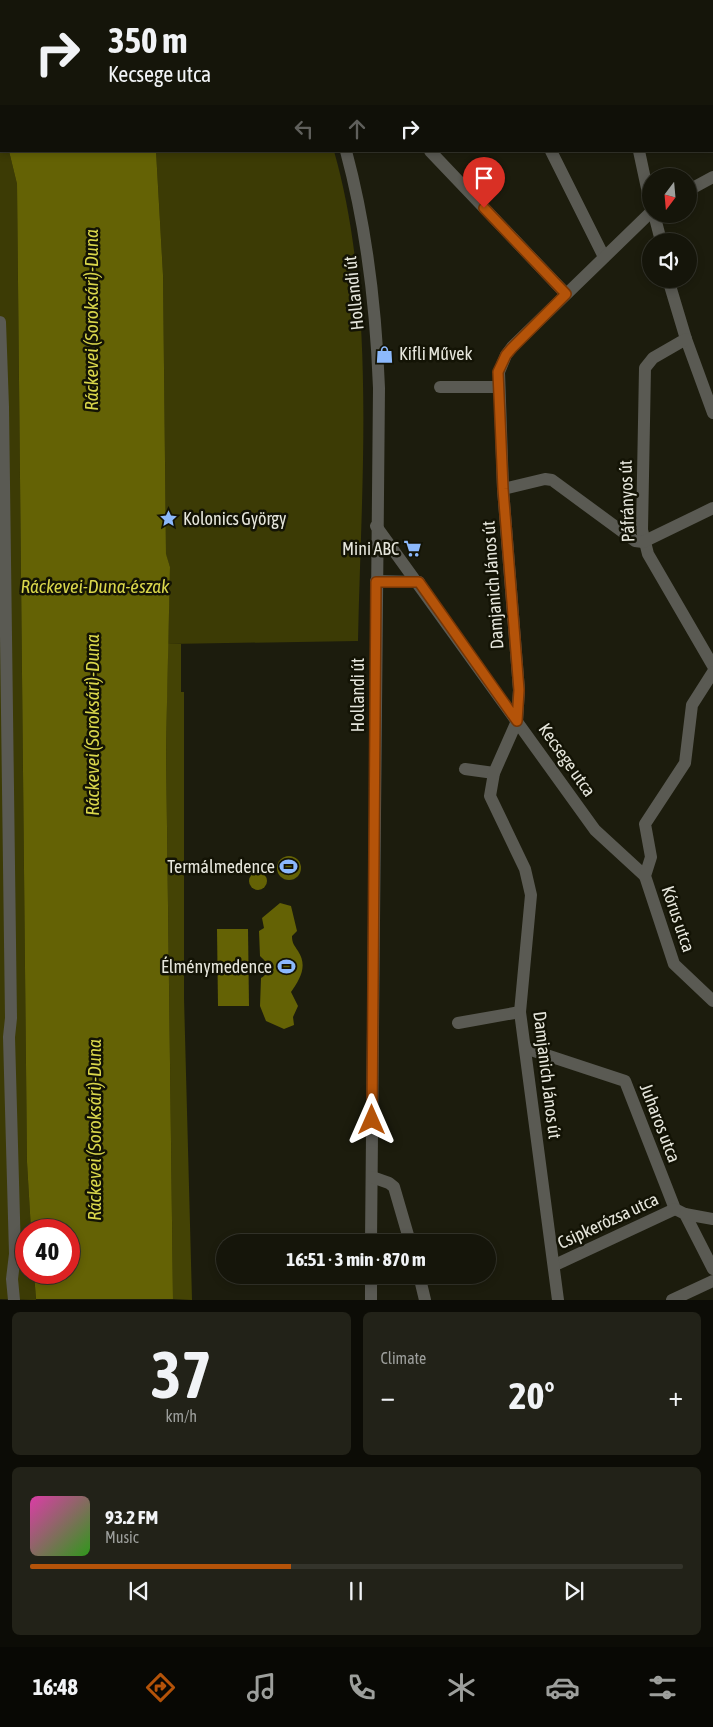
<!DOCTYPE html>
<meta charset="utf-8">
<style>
:root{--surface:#15150a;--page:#222218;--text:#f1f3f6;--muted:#9d9f9c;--line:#34342b;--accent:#b45309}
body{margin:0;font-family:"Asap Condensed",sans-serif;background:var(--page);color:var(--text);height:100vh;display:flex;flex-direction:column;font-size:19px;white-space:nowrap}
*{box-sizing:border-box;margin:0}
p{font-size:16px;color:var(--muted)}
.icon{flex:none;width:28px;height:28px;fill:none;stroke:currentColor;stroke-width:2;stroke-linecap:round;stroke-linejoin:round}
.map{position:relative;height:1300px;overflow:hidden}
.sheet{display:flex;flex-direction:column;gap:12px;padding:12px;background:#0c0c06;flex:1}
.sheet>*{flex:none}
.guide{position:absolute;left:0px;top:0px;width:714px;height:152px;box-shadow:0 2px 8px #0003,0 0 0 1px var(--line);background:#15150a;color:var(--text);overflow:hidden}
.needle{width:32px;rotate:196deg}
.buttons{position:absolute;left:642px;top:168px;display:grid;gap:10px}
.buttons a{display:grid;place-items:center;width:55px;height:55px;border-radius:50%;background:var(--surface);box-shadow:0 2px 8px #0003,0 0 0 1px var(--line);font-size:25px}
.speed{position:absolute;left:15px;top:1219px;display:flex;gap:10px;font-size:25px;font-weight:700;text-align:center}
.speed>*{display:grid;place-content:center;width:65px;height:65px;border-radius:50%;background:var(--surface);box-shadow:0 2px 8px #0003,0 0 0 1px var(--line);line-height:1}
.speed .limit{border:8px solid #d22;background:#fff;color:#111}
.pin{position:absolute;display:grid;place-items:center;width:42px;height:42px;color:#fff;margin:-51px -21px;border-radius:50% 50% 50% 0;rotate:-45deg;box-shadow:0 0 5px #0007}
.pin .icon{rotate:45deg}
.me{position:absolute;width:55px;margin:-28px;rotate:0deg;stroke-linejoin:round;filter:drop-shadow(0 0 4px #0008)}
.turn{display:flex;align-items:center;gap:18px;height:105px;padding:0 25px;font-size:22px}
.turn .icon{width:65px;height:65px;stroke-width:2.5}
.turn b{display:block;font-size:35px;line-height:42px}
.lanes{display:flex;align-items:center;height:48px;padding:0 25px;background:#0003;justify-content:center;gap:25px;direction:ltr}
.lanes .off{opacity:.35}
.big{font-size:38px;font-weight:700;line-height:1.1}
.sheet .tile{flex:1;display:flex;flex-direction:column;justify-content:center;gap:8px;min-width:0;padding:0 18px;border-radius:8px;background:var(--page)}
.sheet .dial{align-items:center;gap:0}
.dial b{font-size:65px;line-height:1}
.song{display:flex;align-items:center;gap:15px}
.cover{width:60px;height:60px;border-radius:8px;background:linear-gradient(135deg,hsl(320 70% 55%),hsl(110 70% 35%))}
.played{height:5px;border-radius:2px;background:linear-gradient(90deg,var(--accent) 40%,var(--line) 40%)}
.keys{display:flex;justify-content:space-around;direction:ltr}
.heat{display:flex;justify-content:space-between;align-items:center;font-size:28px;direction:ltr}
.sheet .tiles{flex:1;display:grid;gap:12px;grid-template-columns:1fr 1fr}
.tile:last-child{grid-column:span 2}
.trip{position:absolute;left:216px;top:1234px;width:280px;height:50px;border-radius:25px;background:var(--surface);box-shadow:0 2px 8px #0003,0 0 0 1px var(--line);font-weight:700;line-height:50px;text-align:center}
.menu{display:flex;height:80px;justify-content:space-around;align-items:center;background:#080804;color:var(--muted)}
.menu .icon{width:35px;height:35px}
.menu .selected{color:var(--accent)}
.menu b{font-size:22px;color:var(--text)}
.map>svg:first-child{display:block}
</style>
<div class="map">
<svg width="713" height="1300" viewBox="0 0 713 1300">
<rect width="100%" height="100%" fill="#1c1c0d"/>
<g fill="#3c3b05">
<path d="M0,75l1,76h8l8,33 10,978 4,68h-5v42l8,1 2,27 -36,-1z"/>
<path d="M156,151h178c43,151 27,334 24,490l-190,3 2,-77 -4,-12 -3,-280z"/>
</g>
<path fill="#444305" d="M168,644h13v48h3v306l8,302 -19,-1 -7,-551z"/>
<g fill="#646205">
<path d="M0,0h155v1h-154v85z"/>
<path d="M9,151h147l7,124 3,279 4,13 -4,181 7,551h-137l-2,-26 35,-1v-42h-38l-4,-68 -10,-978z"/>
<circle cx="289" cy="868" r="12"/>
<circle cx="258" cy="881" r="9"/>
<path d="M280,903l11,3 6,25 -5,5c0,7 2,9 6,15 10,15 2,28 -7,41l7,14 -5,11 1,8 -10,4 -18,-8 -6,-15 1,-28c11,-7 8,-14 -1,-22l-1,-25 5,-3 -2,-10z"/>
<path d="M217,929h31l1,77h-31z"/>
</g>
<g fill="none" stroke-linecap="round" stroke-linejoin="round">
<g stroke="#5a5a53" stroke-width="12">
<path d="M301,0v1"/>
<path d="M606,0v1"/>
<path d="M691,0l1,1"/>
<path d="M412,1v-1"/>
<path d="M587,1l2,-1"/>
<path d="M712,42l1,1"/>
<path d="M346,151c21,78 30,156 33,237l-8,854"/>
<path d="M430,151l136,143"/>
<path d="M551,151l53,106"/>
<path d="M639,151l12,56"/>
<path d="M689,190l24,-13"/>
<path d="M654,214l7,27"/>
<path d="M668,279l18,60 27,74"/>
<path d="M0,322l3,85 8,611 -2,19 6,217 -3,25 2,21"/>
<path d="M686,339l-33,19 -8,10 -3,162 6,24 65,112"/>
<path d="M440,387h57"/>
<path d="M503,489l42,-10 7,1 83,61 8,1"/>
<path d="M376,526l219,304 50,46"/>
<path d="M643,542l70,-34"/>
<path d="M376,581l43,1"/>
<path d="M713,672l-21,33 -7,58 -40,61 6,33 -6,19 29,88 39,37"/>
<path d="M465,769l29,4"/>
<path d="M458,1023l62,-11"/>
<path d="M525,1048l100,33 50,128 10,5 28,55"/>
<path d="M372,1177l17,6 5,4 16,55"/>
<path d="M685,1214l28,5"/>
<path d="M555,1265l120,-56"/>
<path d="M371,1275v25"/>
<path d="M419,1275l6,25"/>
<path d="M558,1300l-38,-288 11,-117 -6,-26 -35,-73 4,-23 23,-52 2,-31 -16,-201 -4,-117 7,-17 6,-8 139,-135"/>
<path d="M672,1300l41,-19"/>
</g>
</g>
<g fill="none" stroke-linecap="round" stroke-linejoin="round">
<defs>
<path id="route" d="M372,1120l4,-538h43l98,139 2,-31 -16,-201 -5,-117 8,-17 6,-7 54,-54 -82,-86"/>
</defs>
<use href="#route" stroke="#753606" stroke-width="12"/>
<use href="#route" stroke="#b45309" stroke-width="9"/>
</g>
<defs>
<symbol id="shop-bare" viewBox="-9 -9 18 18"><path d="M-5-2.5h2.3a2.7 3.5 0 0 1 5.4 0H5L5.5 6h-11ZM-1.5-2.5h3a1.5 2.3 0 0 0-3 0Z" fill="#8cb9fc" stroke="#131305" stroke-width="2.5" paint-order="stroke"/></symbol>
<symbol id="sight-bare" viewBox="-9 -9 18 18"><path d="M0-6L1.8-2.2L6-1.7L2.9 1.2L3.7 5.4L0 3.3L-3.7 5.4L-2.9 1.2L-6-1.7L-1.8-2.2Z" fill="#8cb9fc" stroke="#131305" stroke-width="2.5" paint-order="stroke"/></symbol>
<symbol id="supermarket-bare" viewBox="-9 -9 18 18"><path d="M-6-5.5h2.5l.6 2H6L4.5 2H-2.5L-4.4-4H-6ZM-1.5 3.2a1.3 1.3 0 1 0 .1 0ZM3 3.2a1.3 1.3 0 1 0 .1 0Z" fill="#8cb9fc" stroke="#131305" stroke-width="2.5" paint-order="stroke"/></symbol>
<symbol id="stadium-bare" viewBox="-9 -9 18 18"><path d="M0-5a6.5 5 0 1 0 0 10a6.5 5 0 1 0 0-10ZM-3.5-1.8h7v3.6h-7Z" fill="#8cb9fc" stroke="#131305" stroke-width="2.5" paint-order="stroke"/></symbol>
</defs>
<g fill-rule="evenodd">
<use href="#shop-bare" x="372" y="342" width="25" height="25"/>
<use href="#sight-bare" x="156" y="506" width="25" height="25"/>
<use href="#supermarket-bare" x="400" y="536" width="25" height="25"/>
<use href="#stadium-bare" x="276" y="854" width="25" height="25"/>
<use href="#stadium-bare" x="274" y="954" width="25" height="25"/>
</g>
<g text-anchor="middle" stroke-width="5" stroke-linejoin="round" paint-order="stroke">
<g font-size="18" fill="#e6e6dc" stroke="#131305">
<text transform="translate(354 293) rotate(-96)" y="6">Hollandi út</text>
<text transform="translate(627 501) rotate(-92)" y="6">Páfrányos út</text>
<text transform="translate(493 585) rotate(-94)" y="6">Damjanich János út</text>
<text transform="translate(358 695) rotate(-90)" y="6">Hollandi út</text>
<text transform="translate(567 760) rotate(55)" y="6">Kecsege utca</text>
<text transform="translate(678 919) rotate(71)" y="6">Kórus utca</text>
<text transform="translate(547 1075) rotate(83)" y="6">Damjanich János út</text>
<text transform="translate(660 1123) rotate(69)" y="6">Juharos utca</text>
<text transform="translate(608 1221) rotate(-25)" y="6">Csipkerózsa utca</text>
</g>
<g font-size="18" fill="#e6e6dc" stroke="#131305" text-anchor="end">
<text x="399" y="360" text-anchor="start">Kifli Művek</text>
<text x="183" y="525" text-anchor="start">Kolonics György</text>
<text x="399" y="555">Mini ABC</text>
<text x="275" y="873">Termálmedence</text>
<text x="272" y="973">Élménymedence</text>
</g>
<g font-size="19" font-style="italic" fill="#dad74b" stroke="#131305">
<text transform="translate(91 320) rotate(-90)" y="7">Ráckevei (Soroksári)-Duna</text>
<text x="95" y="593">Ráckevei-Duna-észak</text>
<text transform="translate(92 725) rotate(-90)" y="7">Ráckevei (Soroksári)-Duna</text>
<text transform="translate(94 1130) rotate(-90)" y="7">Ráckevei (Soroksári)-Duna</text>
</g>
</g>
</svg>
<div class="buttons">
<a><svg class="needle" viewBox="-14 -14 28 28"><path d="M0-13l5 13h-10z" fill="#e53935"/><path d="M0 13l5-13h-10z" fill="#9d9f9c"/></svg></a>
<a><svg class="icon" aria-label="sound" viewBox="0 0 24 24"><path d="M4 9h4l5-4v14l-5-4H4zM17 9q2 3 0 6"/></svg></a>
</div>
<div class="speed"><div class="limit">40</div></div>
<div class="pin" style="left:484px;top:208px;background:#d93025"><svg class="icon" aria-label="arrive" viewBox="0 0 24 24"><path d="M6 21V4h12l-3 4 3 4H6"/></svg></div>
<svg class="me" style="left:372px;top:1120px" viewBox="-20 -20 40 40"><path d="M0-17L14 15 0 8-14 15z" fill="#b45309" stroke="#fff" stroke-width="4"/></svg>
<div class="trip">16:51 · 3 min · 870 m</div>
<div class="guide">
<div class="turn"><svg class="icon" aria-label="right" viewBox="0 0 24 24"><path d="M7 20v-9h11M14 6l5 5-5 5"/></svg><div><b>350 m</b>Kecsege utca</div></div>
<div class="lanes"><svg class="icon off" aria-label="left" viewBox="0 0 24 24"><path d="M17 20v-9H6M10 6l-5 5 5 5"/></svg><svg class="icon off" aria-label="ahead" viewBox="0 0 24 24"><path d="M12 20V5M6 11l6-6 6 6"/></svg><svg class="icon" aria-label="right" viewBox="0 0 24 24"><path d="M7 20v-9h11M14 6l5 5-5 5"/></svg></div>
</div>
</div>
<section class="sheet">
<div class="tiles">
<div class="tile dial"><b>37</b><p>km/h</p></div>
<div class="tile"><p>Climate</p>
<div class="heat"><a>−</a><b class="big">20°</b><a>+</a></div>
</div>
<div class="tile">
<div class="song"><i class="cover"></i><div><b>93.2 FM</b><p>Music</p></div></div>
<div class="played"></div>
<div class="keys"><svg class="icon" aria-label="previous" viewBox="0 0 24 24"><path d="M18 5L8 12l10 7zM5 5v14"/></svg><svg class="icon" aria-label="pause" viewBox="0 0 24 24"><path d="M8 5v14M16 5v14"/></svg><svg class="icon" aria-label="next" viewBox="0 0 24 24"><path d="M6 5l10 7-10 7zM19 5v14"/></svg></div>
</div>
</div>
</section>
<nav class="menu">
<b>16:48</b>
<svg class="icon selected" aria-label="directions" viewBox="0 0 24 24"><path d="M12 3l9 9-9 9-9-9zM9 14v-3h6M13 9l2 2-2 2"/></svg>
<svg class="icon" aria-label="music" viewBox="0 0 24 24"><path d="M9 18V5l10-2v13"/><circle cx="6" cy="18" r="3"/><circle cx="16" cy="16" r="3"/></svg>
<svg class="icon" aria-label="phone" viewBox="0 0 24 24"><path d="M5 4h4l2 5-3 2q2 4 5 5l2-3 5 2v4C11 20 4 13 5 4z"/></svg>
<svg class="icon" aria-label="climate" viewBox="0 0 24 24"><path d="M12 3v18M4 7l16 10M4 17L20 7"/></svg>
<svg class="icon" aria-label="car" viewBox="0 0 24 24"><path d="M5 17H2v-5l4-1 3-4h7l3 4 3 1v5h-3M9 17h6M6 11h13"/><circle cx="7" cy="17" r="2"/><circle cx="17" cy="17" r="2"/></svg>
<svg class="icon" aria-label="filters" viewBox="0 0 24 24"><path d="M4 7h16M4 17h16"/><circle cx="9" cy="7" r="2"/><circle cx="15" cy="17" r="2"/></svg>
</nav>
